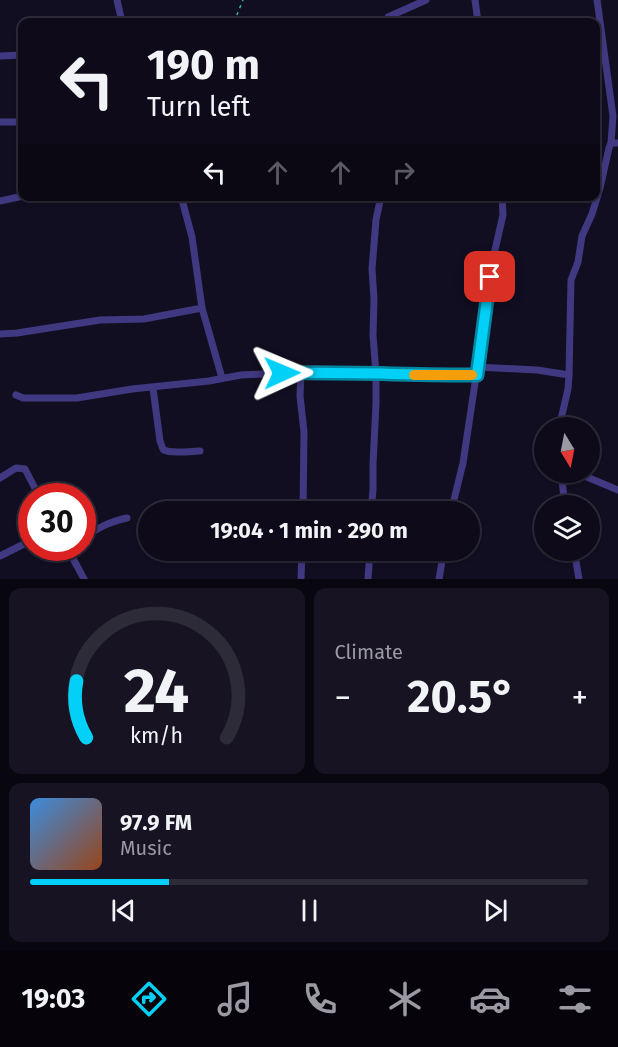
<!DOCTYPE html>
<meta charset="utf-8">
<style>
:root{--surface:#0e0a1a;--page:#171323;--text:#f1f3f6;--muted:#9b9aa2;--line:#2e2b39;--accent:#03d0f7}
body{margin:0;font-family:"Fira Sans",sans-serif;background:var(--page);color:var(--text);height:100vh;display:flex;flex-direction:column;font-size:22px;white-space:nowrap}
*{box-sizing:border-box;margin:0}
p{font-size:20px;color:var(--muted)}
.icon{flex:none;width:33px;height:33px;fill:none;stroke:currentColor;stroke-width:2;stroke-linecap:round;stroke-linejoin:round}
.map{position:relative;height:579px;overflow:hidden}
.drawer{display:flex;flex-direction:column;gap:9px;padding:9px;background:#08060e;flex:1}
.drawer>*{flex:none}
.top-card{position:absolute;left:18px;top:18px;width:582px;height:183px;border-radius:12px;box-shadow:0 2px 4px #0004,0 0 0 2px var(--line);background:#0e0a1a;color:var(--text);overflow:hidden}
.needle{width:39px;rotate:170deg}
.buttons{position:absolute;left:534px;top:417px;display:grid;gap:12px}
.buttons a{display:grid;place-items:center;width:66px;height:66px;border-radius:50%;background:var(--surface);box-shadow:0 2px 4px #0004,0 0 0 2px var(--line);font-size:30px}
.speed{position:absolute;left:18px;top:483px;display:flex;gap:12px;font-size:30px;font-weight:700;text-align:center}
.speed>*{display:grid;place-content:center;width:78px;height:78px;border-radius:50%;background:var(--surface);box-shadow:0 2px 4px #0004,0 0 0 2px var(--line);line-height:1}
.speed .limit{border:9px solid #d22;background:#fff;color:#111}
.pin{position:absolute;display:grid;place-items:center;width:51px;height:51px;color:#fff;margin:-26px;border-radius:12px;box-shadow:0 3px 9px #0006}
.me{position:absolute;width:66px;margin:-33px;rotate:89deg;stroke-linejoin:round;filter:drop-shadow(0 0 4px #0008)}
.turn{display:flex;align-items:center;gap:21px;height:126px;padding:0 30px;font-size:27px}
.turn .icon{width:78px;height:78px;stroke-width:2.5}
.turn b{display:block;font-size:42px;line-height:51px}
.lanes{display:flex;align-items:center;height:57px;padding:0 30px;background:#0003;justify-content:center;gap:30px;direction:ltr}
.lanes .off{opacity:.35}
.big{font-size:45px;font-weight:700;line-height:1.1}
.drawer .tile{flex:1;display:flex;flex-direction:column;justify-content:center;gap:9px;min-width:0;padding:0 21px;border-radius:12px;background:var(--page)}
.drawer .dial{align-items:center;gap:0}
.dial svg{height:156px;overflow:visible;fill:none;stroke:var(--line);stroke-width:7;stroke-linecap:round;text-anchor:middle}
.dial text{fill:var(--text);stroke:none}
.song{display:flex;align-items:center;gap:18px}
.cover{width:72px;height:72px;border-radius:9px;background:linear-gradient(135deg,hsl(210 70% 55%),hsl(20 70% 35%))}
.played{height:6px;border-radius:3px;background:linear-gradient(90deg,var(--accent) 25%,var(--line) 25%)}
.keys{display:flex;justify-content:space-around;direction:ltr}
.heat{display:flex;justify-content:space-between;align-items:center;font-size:33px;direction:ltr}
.drawer .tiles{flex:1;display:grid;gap:9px;grid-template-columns:1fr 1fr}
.tile:last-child{grid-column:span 2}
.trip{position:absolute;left:138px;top:501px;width:342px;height:60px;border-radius:30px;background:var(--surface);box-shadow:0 2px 4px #0004,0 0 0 2px var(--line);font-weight:700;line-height:60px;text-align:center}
.tab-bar{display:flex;height:96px;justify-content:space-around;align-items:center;background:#06040a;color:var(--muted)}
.tab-bar .icon{width:42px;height:42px}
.tab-bar .on{color:var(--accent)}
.tab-bar b{font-size:27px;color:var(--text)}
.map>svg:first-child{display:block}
</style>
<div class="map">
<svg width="618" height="579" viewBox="0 0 618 579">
<rect width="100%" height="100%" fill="#120e22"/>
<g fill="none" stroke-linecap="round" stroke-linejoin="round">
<path stroke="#2fb3b2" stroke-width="1.5" stroke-dasharray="3 4.5" stroke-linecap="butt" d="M234,22l9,-22"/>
<g stroke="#403981" stroke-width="7">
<path d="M117,0l5,22"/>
<path d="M475,0l3,22"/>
<path d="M597,0l16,116 -2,27"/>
<path d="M385,22l3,-5 38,-17"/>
<path d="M0,56l22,-1"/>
<path d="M0,122h22"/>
<path d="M181,196l11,41 10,71 20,70"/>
<path d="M0,201l23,-5"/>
<path d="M0,334l17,-1 83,-13 44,-1 58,-11"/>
<path d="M477,367l60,3 32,5"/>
<path d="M301,373l-1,23 4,36 -1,80"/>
<path d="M153,388l7,53c1,2 2,7 4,9 6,4 29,1 36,1"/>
<path d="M16,395l7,3h54l55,-9 77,-8 32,-6 23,-1 70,-2 42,2 101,1"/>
<path d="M559,428l9,-39 1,-14 2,-95 7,-18 4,-26 10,-22 8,-26 9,-40 2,-5h7"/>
<path d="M561,472l4,34"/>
<path d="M575,472l43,18"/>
<path d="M0,478l16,-10 9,1 14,27"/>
<path d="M371,512l2,-22v-26l3,-60v-30l-3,-39 1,-36 -2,-30 4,-49 5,-24"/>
<path d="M451,512l12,-49 32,-213 8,-35 -1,-19"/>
<path d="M82,539c16,-11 26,-17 45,-21"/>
<path d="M74,548l-4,5 14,26"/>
<path d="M263,550l4,5 4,1 31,4"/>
<path d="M574,550l5,29"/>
<path d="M0,556l32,-16"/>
<path d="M301,579l1,-29"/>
<path d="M368,579l2,-29"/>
<path d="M439,579l5,-29"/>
</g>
</g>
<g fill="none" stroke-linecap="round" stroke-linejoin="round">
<defs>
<path id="route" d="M282,373c65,-1 130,2 195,2l13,-98"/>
</defs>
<use href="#route" stroke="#0287a1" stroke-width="15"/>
<use href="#route" stroke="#03d0f7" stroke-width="10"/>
<path stroke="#f59e0b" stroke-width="10" d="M414,375h58"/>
</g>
</svg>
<div class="buttons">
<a><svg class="needle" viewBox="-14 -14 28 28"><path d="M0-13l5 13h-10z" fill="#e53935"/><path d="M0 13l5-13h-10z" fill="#9b9aa2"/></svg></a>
<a><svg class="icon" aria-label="layers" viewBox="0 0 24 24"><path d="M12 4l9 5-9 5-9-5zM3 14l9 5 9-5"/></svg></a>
</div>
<div class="speed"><div class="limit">30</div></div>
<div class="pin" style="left:490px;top:277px;background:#d93025"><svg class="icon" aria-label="arrive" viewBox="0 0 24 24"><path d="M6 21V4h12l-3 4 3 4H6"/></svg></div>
<svg class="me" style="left:282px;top:373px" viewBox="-20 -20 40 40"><path d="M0-17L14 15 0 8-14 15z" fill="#03d0f7" stroke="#fff" stroke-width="4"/></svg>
<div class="trip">19:04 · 1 min · 290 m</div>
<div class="top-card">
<div class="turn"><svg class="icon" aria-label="left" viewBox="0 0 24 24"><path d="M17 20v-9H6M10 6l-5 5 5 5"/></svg><div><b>190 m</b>Turn left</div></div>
<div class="lanes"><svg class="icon" aria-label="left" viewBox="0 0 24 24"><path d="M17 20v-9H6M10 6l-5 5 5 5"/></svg><svg class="icon off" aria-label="ahead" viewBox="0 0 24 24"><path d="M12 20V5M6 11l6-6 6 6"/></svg><svg class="icon off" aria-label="ahead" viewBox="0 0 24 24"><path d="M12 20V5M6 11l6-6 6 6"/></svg><svg class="icon off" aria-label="right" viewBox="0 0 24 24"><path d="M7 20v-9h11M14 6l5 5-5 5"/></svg></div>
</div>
</div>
<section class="drawer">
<div class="tiles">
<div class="tile dial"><svg viewBox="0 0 100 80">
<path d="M14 69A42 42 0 1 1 86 69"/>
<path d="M14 69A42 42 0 0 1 9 40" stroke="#03d0f7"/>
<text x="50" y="56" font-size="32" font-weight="700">24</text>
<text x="50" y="72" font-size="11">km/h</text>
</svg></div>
<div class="tile"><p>Climate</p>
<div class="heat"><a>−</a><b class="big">20.5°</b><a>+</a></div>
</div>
<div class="tile">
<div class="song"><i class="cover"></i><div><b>97.9 FM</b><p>Music</p></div></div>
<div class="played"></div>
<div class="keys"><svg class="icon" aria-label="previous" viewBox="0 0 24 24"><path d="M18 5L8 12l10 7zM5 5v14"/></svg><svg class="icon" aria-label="pause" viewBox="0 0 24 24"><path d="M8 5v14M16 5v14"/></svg><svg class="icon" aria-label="next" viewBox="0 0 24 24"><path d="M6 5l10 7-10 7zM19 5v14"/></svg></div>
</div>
</div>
</section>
<nav class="tab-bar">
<b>19:03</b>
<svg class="icon on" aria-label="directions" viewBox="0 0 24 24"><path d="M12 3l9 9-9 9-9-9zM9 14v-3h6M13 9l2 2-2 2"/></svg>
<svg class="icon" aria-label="music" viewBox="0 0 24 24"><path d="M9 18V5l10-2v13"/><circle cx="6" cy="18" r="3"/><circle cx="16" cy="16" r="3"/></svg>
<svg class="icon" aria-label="phone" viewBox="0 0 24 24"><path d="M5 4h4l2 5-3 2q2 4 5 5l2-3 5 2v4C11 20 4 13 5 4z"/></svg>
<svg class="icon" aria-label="climate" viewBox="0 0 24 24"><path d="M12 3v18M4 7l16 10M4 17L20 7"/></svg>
<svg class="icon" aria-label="car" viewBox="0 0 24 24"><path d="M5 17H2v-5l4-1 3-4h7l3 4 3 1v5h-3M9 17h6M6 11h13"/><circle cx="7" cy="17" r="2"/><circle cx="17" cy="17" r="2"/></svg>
<svg class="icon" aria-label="filters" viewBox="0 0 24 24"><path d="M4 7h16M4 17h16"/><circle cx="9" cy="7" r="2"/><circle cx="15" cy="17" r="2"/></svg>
</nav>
